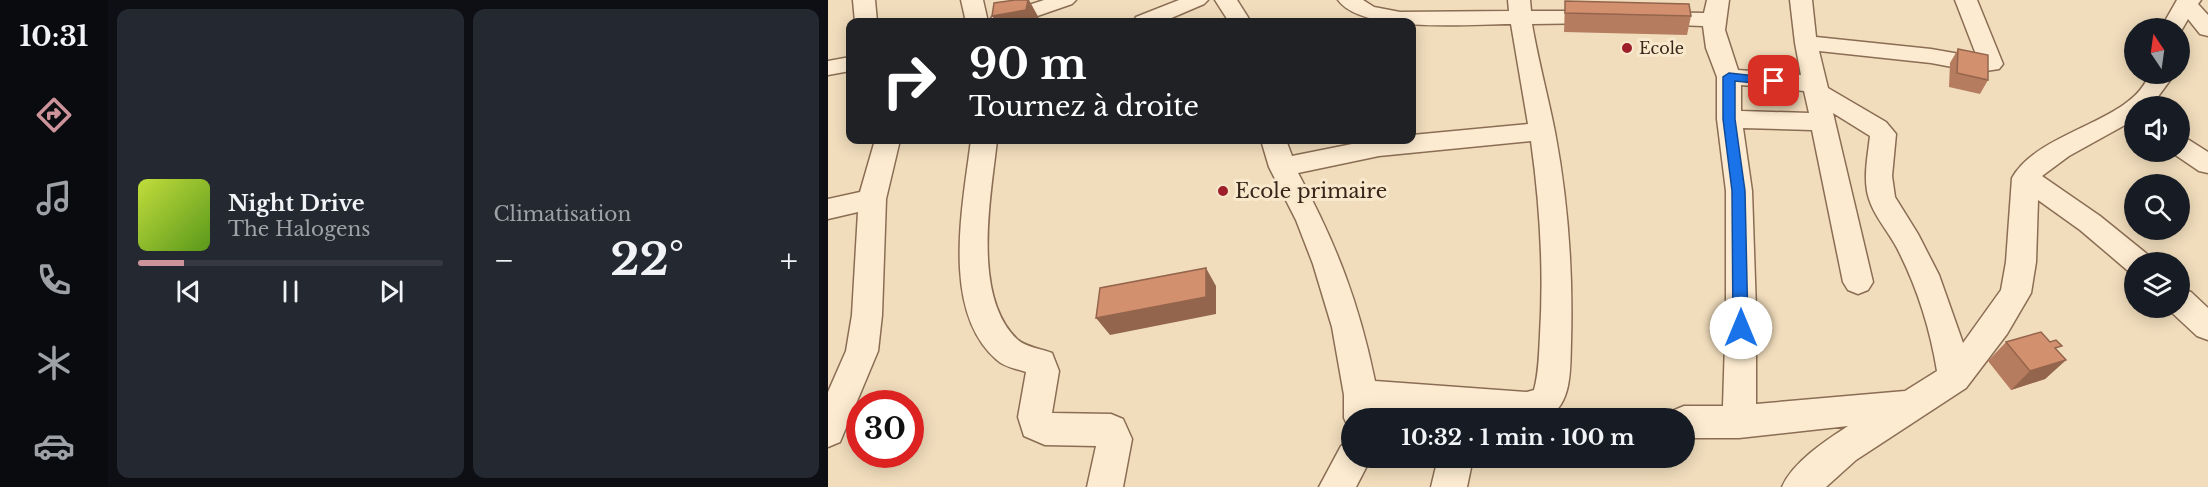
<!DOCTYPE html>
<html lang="fr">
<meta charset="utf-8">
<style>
:root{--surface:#171b24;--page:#242831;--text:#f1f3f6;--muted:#9ea1a6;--line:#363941;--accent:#cc949a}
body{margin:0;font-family:"Libre Baskerville",serif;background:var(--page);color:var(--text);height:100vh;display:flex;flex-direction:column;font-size:22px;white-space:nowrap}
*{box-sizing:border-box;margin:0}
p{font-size:20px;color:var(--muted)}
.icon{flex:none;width:33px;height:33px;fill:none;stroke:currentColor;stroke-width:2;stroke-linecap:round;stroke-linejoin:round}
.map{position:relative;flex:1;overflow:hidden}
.panel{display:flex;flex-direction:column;gap:9px;padding:9px;background:#0d0f14;width:720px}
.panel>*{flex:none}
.guide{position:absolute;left:18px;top:18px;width:570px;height:126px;border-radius:12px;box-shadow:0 3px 15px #0003;background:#202124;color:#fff;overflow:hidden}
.needle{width:39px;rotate:347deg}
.buttons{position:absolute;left:1296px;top:18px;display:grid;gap:12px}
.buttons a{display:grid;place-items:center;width:66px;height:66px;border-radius:50%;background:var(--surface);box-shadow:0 3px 15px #0003;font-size:30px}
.speed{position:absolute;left:18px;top:390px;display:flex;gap:12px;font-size:30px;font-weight:700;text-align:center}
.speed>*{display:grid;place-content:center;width:78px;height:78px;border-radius:50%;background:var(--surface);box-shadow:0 3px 15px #0003;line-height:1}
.speed .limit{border:9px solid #d22;background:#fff;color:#111}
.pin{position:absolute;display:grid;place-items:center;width:51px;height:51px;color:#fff;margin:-26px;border-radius:12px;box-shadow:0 3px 9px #0006}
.me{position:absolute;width:66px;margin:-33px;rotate:0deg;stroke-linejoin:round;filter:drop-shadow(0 0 4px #0008)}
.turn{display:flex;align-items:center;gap:21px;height:126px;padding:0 24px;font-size:27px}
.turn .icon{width:78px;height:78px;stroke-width:2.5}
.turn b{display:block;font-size:42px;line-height:51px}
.big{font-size:45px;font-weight:700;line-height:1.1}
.panel .tile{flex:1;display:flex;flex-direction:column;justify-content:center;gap:9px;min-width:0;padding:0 21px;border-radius:12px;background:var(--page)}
.song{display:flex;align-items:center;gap:18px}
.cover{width:72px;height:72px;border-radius:9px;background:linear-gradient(135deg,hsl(70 70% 55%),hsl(90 70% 35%))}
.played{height:6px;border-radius:3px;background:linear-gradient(90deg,var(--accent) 15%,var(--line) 15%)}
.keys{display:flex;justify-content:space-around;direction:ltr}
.heat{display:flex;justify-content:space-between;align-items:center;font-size:33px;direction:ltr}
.panel .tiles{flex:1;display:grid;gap:9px;grid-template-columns:repeat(2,1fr)}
.trip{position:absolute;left:513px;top:408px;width:354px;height:60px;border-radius:30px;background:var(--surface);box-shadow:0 3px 15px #0003;font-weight:700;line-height:60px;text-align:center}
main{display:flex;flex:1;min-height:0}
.dock{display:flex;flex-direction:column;width:108px;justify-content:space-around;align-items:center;background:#090b0e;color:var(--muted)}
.dock .icon{width:42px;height:42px}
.dock .selected{color:var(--accent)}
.dock b{font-size:27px;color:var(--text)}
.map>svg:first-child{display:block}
</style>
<main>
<nav class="dock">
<b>10:31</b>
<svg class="icon selected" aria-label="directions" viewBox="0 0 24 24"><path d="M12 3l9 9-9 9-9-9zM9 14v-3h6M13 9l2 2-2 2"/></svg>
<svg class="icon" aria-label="music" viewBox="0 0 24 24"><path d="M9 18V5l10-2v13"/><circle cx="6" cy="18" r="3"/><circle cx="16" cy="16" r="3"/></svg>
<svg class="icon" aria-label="phone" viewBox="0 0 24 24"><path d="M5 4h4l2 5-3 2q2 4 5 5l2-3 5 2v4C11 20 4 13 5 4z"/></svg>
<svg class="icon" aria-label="climate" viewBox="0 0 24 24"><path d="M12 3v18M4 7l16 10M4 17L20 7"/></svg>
<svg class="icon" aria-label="car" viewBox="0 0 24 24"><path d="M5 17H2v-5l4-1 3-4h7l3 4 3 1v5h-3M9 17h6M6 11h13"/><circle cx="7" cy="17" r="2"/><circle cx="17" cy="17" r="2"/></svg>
</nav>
<section class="panel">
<div class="tiles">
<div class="tile">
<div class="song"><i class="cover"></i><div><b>Night Drive</b><p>The Halogens</p></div></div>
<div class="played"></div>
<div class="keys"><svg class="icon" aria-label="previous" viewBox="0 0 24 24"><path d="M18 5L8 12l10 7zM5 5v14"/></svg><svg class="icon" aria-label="pause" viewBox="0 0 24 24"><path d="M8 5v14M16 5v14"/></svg><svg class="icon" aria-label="next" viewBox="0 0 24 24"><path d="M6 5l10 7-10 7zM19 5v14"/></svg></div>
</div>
<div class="tile"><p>Climatisation</p>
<div class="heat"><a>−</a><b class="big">22°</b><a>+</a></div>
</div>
</div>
</section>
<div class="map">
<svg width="1380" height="487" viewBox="0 0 1380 487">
<rect width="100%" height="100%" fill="#f1ddbc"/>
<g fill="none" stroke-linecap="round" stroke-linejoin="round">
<defs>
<g id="minor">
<path d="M25,0h22l2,22h-22z"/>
<path d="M133,0h22l5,22h-22z"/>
<path d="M216,0h32l-4,4 -52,18h-31l3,-5z"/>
<path d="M351,0h29l-4,4 -42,18h-29l3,-5z"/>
<path d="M387,0h22l14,22h-22z"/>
<path d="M510,0h25l11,7 26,5 109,-1 -1,-11h22l1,11h71l8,1 3,5 -3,5 -8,1 -70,1c6,36 16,72 23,108 13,69 18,139 16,210 -1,25 2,66 -27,76h-68l-98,-7v7h-26v12l-3,-1 -5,-11v-23l-12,-68 -19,-63 -17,-44 -27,-53 -8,-27h25l6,16 80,-16h40v-5l116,-11 -17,-100c-40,0 -149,10 -173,-24zM703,141c9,64 13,129 9,194 -1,18 -1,37 -6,55l-7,2 -152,-11c-16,-78 -39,-138 -77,-208l81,-17z"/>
<path d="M879,0h22l-4,30 13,40 63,5 -6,-32 -5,-43h22l4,37 115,12 46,8 -22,-57h22l26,64 -4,5 -20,3 -48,-9 -112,-12 9,37 58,34 10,12 -4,42 3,21 23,37 21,41 24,68 38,-53 5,-28 6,-84c27,-48 122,-56 137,-104h22v5l-20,27h-17v14l-65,36 -27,20 58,40 47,38 4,8h-17v11l-7,-3 -47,-40 -42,-30 -2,62 -5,31 -24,41 -41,54 -110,72 -30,27h-44c11,-25 43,-46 66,-61l-109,12h-55v-20h-15l3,-7 12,-5h39l3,-96v-119l-9,-72v-42l-11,-29 -3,-22 -52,-2 -8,-1 -3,-5 3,-5 8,-1 53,1zM913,85l63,6 5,22 -68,-2zM1005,113l37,23c-2,18 -6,37 -3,55 4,22 20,38 30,57 20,39 33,80 40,123l-32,20 -149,13v-94l-4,-119 -9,-63 69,2 31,152 5,8 10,4 10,-4 5,-8z"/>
<path d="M1349,0h24l-3,4 10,11v21l-8,-2 -12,-15 -8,14v-5h-19z"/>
<path d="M22,57v14l-22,4v-14z"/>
<path d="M1352,137l9,3 19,12v21l-9,-2 -28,-19h9z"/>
<path d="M47,140h25l-14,59 -4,116 -4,36 -38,91 -12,5v-55l18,-41 6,-36 6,-103 -30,7v-20l32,-7z"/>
<path d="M143,140h26c-6,57 -26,157 21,200 8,7 24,9 34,13l7,18 -7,42 59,1 12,5 9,20 -9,48h-36l9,-41 -51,-1 -21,-9 -6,-19 8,-45c-9,-3 -22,-5 -29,-12 -57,-49 -34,-155 -26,-220z"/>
<path d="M1352,289l11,3 17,16v32l-11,-4 -28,-26 -1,-2h12z"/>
<path d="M524,442v16h19l-15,29h-37l22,-41z"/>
<path d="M610,458h35l-6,29h-36z"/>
</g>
</defs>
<use href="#minor" stroke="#8a6d54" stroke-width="3"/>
<use href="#minor" fill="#fcebd0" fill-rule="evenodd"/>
</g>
<g fill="#b57c5f">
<path d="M737,1l126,15 -4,19 -123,-3z"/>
<path d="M1130,49l30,31 -8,14 -31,-7 1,-24z"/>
<path d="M1178,342l51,8 9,10 -21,19 -34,11 -23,-29z"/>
</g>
<g fill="#94654d">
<path d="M200,0h1l11,20v2h-44l-4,-6z"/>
<path d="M323,140h35l-32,4z"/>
<path d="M378,268l10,18v28l-106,21 -14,-17z"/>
<path d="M1238,360l-21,19 -34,11 19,-19z"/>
</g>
<g fill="#d3906e" stroke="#94654d" stroke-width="1.5">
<path d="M187,0h13l-2,10 -34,6 2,-13z"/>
<path d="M737,1l124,3 2,12 -126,-3z"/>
<path d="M1130,49l30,6v25l-31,-7z"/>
<path d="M378,268v29l-110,21 4,-30z"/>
<path d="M1213,332l9,10 6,-2 6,6 -7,2 11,12 -36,11 -24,-29z"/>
</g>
<path fill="#1a73e8" stroke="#114b97" stroke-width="1.5" d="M901,73l45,5 6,3 -6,4 -39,-4v38l10,72 3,137 -2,5 -5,2 -6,-2 -2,-5 -1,-137 -9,-72v-42z"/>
<g fill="#9e1f2a" stroke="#f8e8cc" stroke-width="2">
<circle cx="799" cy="48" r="6"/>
<circle cx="395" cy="191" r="6"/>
</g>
<g text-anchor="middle" stroke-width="6" stroke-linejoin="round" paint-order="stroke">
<g font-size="16" fill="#38261a" stroke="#f8e8cc" text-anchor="start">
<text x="811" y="54">Ecole</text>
</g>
<g font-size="20" fill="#38261a" stroke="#f8e8cc" text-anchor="start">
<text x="407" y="198">Ecole primaire</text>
</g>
</g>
</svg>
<div class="buttons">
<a><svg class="needle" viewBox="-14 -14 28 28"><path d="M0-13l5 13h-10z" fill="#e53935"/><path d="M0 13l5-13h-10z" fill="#9ea1a6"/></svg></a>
<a><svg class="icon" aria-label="sound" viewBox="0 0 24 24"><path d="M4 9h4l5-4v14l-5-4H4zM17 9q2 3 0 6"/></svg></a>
<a><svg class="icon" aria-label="search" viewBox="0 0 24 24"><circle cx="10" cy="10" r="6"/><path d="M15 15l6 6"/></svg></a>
<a><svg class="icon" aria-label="layers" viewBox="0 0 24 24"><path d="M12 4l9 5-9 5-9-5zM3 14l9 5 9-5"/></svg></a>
</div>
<div class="speed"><div class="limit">30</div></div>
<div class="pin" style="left:946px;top:81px;background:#d93025"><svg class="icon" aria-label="arrive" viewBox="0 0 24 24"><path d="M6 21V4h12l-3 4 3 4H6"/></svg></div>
<svg class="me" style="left:913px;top:328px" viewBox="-20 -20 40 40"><circle r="19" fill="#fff"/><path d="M0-13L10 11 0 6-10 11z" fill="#1a73e8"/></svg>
<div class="trip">10:32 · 1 min · 100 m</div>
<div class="guide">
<div class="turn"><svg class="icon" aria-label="right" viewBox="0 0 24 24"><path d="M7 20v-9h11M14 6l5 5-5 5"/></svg><div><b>90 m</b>Tournez à droite</div></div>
</div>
</div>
</main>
